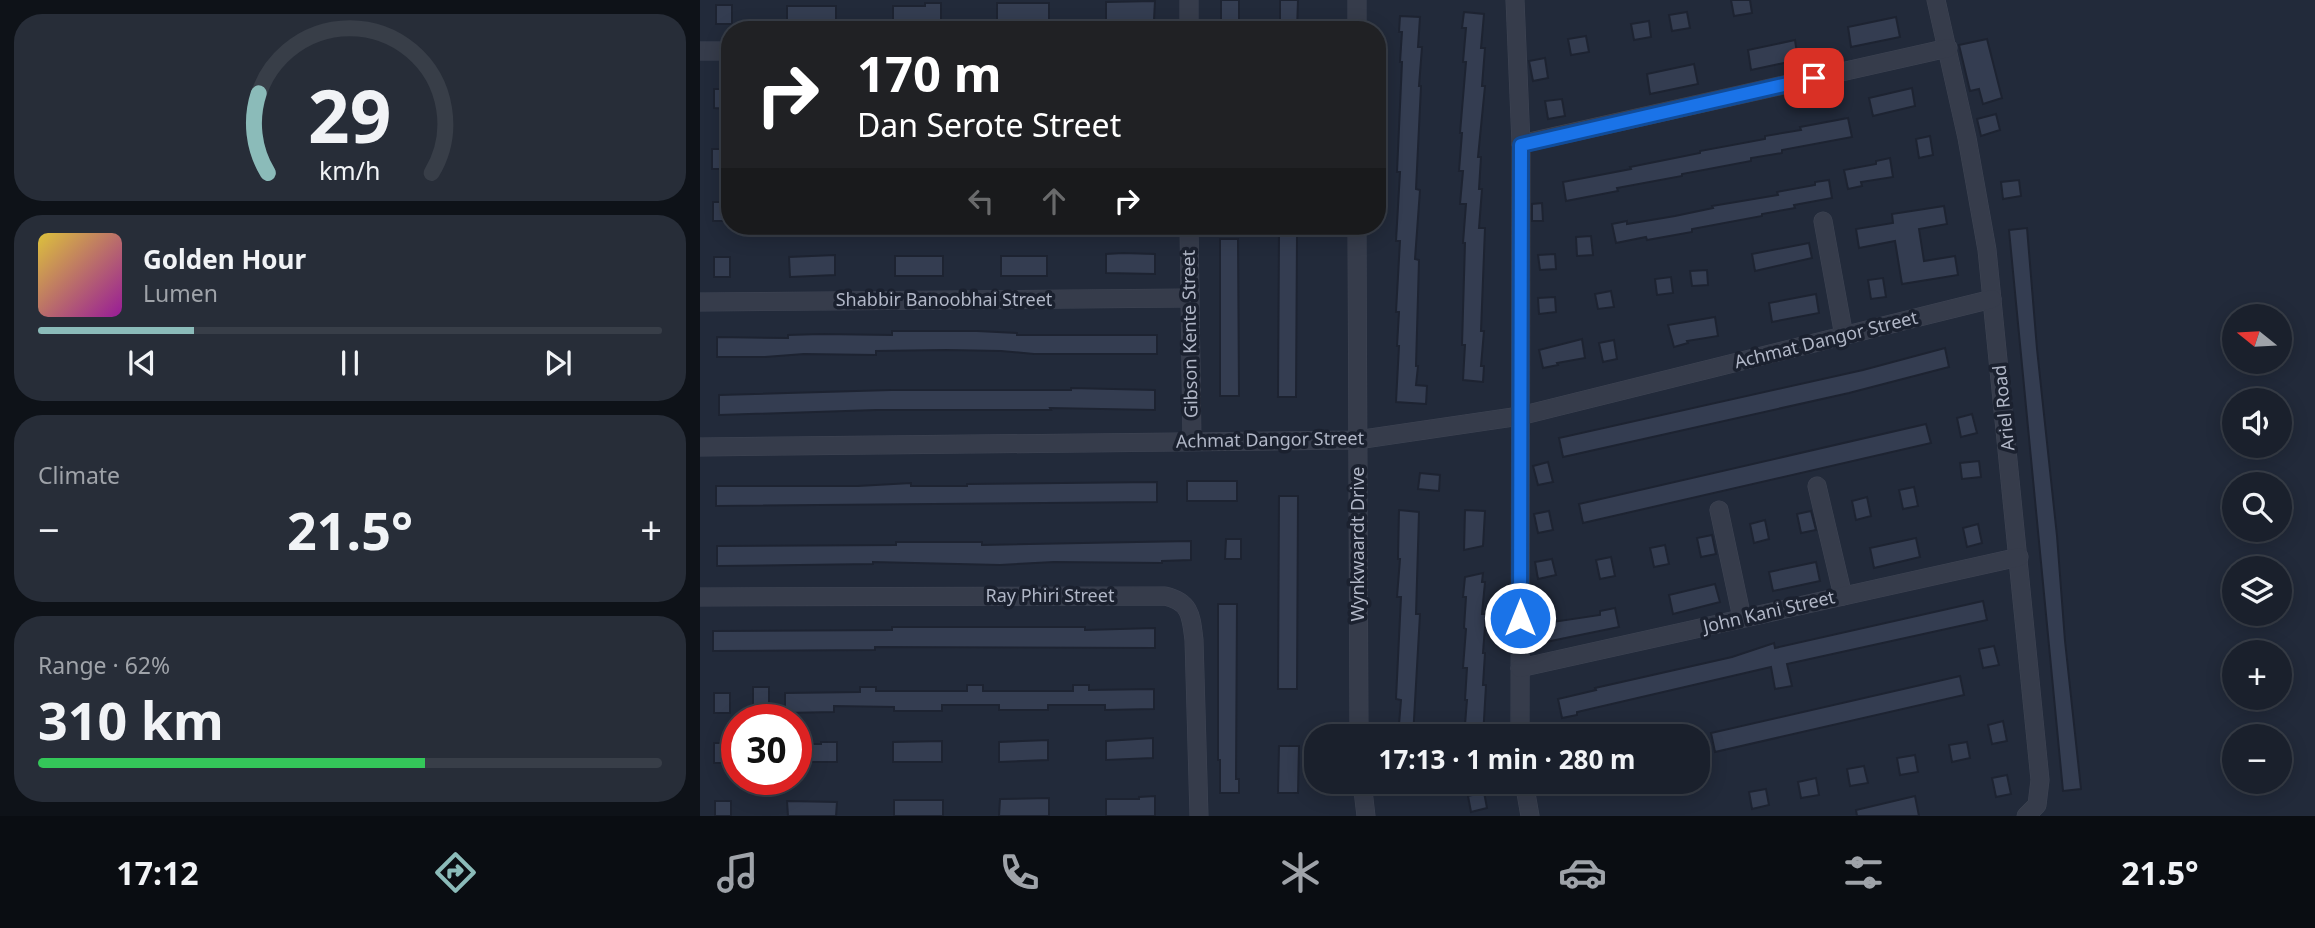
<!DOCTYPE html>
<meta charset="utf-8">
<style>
:root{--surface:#1a202c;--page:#272d38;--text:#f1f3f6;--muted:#9fa3a9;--line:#383e48;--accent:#8bbbb9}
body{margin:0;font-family:"Noto Sans",sans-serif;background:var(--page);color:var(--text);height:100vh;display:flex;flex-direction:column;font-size:26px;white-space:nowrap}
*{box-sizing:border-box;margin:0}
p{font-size:23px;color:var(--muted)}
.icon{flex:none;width:38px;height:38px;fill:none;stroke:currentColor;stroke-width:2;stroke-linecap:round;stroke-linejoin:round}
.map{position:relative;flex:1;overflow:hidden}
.panel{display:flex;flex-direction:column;gap:14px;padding:14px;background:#0e1218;width:700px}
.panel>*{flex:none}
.banner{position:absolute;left:21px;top:21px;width:665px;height:214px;border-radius:28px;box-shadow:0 4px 18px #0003,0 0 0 2px var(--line);background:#202124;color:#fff;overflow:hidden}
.needle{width:46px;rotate:288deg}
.buttons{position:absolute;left:1522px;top:304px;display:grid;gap:14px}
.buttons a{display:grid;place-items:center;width:70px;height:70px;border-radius:50%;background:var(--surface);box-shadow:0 4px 18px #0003,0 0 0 2px var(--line);font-size:35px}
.speed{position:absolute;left:21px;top:704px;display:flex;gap:14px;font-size:35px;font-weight:700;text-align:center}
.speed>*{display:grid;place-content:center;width:91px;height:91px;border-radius:50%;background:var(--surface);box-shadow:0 4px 18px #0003,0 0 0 2px var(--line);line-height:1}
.speed .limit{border:10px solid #d22;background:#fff;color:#111}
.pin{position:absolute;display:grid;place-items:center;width:60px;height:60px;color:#fff;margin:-30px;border-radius:14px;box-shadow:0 4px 10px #0006}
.me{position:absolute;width:77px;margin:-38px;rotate:0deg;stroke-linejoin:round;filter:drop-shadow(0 0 5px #0008)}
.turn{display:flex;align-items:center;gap:24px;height:147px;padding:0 21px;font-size:32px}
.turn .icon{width:91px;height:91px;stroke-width:2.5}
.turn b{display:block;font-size:49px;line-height:60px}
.lanes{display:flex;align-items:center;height:66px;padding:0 21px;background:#0003;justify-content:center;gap:35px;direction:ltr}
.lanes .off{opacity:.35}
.big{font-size:52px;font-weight:700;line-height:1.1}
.panel .widget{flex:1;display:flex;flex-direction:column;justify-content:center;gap:10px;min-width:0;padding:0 24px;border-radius:28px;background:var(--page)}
.panel .dial{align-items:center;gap:0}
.dial svg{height:182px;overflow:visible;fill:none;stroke:var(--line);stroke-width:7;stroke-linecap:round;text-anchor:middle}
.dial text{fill:var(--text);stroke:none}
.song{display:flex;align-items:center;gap:21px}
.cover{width:84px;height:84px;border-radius:10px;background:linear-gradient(135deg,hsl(50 70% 55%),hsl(300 70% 35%))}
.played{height:7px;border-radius:4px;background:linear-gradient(90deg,var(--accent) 25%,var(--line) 25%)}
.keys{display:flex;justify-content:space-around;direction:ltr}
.heat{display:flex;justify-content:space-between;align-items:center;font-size:38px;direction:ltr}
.charge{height:10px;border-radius:5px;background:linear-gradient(90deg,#34c759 62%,var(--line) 0)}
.trip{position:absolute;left:604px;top:724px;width:406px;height:70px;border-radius:28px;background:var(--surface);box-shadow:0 4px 18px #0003,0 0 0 2px var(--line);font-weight:700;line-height:70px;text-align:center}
.dock{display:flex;height:112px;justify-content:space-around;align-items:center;background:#0a0d12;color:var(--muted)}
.dock .icon{width:49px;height:49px}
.dock .current{color:var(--accent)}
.dock b{font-size:32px;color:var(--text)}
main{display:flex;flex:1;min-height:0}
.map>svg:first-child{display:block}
</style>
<main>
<section class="panel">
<div class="widget dial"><svg viewBox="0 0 100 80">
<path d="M14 69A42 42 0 1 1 86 69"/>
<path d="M14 69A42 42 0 0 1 10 34" stroke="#8bbbb9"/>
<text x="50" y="56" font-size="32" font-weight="700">29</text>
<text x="50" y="72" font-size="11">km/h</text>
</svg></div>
<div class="widget">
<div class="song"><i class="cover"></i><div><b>Golden Hour</b><p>Lumen</p></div></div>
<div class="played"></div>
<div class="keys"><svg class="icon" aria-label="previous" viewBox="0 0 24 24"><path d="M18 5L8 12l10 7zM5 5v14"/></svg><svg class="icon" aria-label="pause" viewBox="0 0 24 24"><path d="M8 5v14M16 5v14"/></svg><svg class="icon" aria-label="next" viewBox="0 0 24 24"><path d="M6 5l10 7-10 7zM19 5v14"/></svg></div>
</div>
<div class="widget"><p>Climate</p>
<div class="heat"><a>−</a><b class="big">21.5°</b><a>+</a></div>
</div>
<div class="widget"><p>Range · 62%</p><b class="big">310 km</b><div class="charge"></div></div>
</section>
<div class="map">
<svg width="1615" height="816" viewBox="0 0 1615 816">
<rect width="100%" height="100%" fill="#222a3a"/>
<g fill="#343d51" stroke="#1d2331" stroke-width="2">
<rect x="521" y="0" width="18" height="30"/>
<path d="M580,0h18l-1,30h-17z"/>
<path d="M1031,0h19l2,13 -18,3z"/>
<path d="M455,1l-1,19 -48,2v-20z"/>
<path d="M225,3h16v20h-32v3h-16v-20h32z"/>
<path d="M297,3h52v19l-52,1z"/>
<rect x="16" y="5" width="16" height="19"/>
<rect x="87" y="6" width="49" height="20"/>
<path d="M764,12l20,2 -3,34h4l-3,38h3l-7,71h3l-2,32h3l-3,39h6l-4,103h3l-3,35h3l-1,16 -20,-2 2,-35h-3l3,-102h-2l3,-39h-6l3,-33h-4l3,-38h-2l6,-71h-3l3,-34h-4z"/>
<path d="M987,12l3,16 -18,3 -3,-16z"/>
<path d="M700,16l20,1 -2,30h4l-3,39h2l-5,103 4,1 -5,69 4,1 -3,106h2l-2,19 11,1 -1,18 -30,-2 3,-56h-2l2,-34h-3l4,-71h-4l4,-69h-3l5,-110h-2l2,-30h-3z"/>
<path d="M1196,17l4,20 -49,10 -3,-20z"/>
<path d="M949,21l2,16 -17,3 -3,-16z"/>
<path d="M886,36l3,16 -18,3 -3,-16z"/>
<path d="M1287,39l15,59 -19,6 -4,-15 -9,2 -11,-46z"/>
<path d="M1095,40l3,20 -47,10 -3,-20z"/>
<path d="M845,58l3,20 -15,3 -4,-20z"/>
<path d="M994,64l4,20 -48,10 -3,-20z"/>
<path d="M1212,88l3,18 -42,10 -4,-18z"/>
<path d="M14,89h16v20l-16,-1z"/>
<path d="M862,99l3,17 -17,3 -3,-18z"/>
<path d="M1296,114l4,16 -19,6 -4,-17z"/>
<path d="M1148,118l4,19 -70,13v3l-31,5v3l-69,13v2l-65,12 1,3 -52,10 -3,-19 68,-13 -1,-2 70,-14v-2l65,-12v-3l36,-6 -1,-3z"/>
<path d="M1230,136l3,19 -14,3 -3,-19z"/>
<rect x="12" y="149" width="16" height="20"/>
<path d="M1190,158l3,19 -32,5 1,4 -14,3 -4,-19 32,-6v-3z"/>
<path d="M1129,180l3,18 -38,7 1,3 -33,6v2l-70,13v3l-45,8 -1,-3 -30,6 -4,-19 15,-3v3l48,-8 38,-8 -1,-2 66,-11 -1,-3 38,-7v-3z"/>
<path d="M1319,180l2,16 -18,3 -2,-17z"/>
<rect x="13" y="202" width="16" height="19"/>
<path d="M842,203l1,18h-11v-17z"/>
<path d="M1244,206l3,18 -28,5 5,32 31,-5 3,19 -56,9 -7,-43 -36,7 -3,-19 37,-6 -1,-9z"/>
<path d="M1327,228l10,121 20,187 8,105 16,148 -18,2 -54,-561z"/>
<path d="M579,236h18l-1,161h-18z"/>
<path d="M891,236l2,19 -16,1 -1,-19z"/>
<path d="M520,239h18l1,157h-19z"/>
<path d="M1109,243l3,15 -57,13 -3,-17z"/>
<path d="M423,253l32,1v20l-49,-1v-19z"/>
<path d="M855,254l1,15 -16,1 -2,-15z"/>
<path d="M135,255v20l-45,2 -1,-20z"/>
<rect x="195" y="256" width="48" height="20"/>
<rect x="301" y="256" width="46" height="20"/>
<rect x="14" y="257" width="16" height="20"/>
<path d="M1007,270l1,15 -16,1 -2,-15z"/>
<path d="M971,277l2,16 -16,2 -2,-16z"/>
<path d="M1183,278l3,19 -15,2 -3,-19z"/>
<path d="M911,291l3,16 -16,2 -3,-15z"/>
<path d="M1116,294l3,19 -47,9 -3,-19z"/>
<path d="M855,297l1,15 -17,2 -1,-16z"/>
<path d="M1015,317l3,19 -31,5 1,2 -14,4 -6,-22z"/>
<path d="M192,331h85l40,2v2h140v19h-123l-33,-3 -55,-1 -70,1v4l-72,-1 -39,3h-48v-20l71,1v-3l33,-1 71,1z"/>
<path d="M882,339l3,19 -28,5 1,2 -15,3 -4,-18z"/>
<path d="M914,340l3,19 -14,3 -4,-19z"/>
<path d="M1245,348l4,19 -100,26 -286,64 -4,-19 304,-68z"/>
<path d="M371,388l84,2v20l-105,-2 1,2h-175l-157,5v-20l172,-5h180z"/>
<path d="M1272,414l5,19 -16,4 -4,-19z"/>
<path d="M1226,424l5,19 -348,80 -4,-19z"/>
<path d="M1279,461l2,16 -19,2 -2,-16z"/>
<path d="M848,462l5,20 -15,3 -5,-19z"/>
<path d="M720,473l20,2 -1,16 -21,-2z"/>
<rect x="487" y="481" width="50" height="20"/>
<path d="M457,482v20l-441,4v-20h142l53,-3v3h56v-2z"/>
<path d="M1214,487l4,19 -15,3 -4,-19z"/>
<path d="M579,496h19l-1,193h-19z"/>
<path d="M1167,497l4,19 -15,4 -4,-19z"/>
<path d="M699,510l20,2 -3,102h4l-7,123h-15l3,-37 -5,-1 5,-102h-4l3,-38h-2z"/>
<path d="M765,510l20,1 -2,35 -19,4z"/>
<path d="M849,511l4,19 -15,3 -4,-19z"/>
<path d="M1111,511l5,19 -15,3 -4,-19z"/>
<path d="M1065,520l4,19 -15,4 -4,-19z"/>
<path d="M1278,524l4,19 -15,4 -4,-19z"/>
<path d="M1012,535l4,19 -15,3 -4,-19z"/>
<path d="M1216,538l4,19 -46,11 -4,-20z"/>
<path d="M526,539h15v20h-16z"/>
<path d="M491,541v19l-29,1v2l-108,-1 -54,3 -127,-3v2l-156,2v-20l179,-1v-3h86v3z"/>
<path d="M965,545l4,19 -15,3 -4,-19z"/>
<path d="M911,557l4,19 -15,3 -4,-19z"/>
<path d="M852,559l4,16 -18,4 -3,-17z"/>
<path d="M1116,562l4,19 -47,10 -4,-19z"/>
<path d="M783,573l-1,9h3l-3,32h4l-3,39h2l-2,32h3l-3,52h-19l3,-37h-2l2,-32h-4l3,-39 -2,-1 2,-31h-3l2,-20z"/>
<path d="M1015,584l5,18 -47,12 -4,-19z"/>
<path d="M1283,601l4,19 -200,44 5,22 -17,3 -4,-22 -194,45v3l-15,3 -4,-19 38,-9 -1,-2 137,-31 42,-14 1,5z"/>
<path d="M518,604h19l-1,175h3v14h-19v-33h-2z"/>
<path d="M915,608l4,19 -78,16 -2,-19 61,-9v-4z"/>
<path d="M192,627h193v3l70,-2v20l-280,-1v3l-162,1v-20l179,-1z"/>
<path d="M1294,646l5,19 -16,3 -4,-19z"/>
<path d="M1260,676l4,19 -249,57 -4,-19z"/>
<path d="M267,685h16v6h90v-6h16v5l65,-1v20l-49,1v-5h-57v5h-49v-5h-57v6h-48v-4l-60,-1v6l-49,1v-20l75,-1v-5h16v4h91z"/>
<path d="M53,687h16v19l-16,1z"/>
<rect x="14" y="693" width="16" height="20"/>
<path d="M1303,721l4,20 -15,3 -4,-19z"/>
<path d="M453,738v20l-47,2v-19z"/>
<path d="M348,740v20l-49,2v-20z"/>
<path d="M242,741v21h-49v-20z"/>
<path d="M121,742h16v20h-41v-18h25z"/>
<path d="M1267,742l3,16 -18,4 -3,-17z"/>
<rect x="14" y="743" width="16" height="20"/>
<path d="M579,746h20l-1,47h-20z"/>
<path d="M1215,755l3,17 -18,3 -3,-17z"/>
<path d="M1164,766l4,17 -18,3 -3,-17z"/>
<path d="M1307,775l4,19 -15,3 -4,-19z"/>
<path d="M1116,778l3,17 -18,3 -3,-16z"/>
<path d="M1066,789l3,16 -17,4 -3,-17z"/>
<path d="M784,792l3,16 -16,4 -3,-16z"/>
<path d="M455,796v20h-49v-17h33v-2z"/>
<path d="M1215,796l4,20h-62l-1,-6z"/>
<path d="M349,798v18h-50l1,-17z"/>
<rect x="194" y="800" width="49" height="16"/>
<rect x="15" y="801" width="16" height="15"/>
<path d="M87,801l50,1 -1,14h-48z"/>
</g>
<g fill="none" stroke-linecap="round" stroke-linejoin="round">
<defs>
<g id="minor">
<path d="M657,0v30"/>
<path d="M815,0l6,144 -1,593"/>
<path d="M1236,0l31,138 20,112 53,530 -3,25 -11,11"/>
<path d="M489,30v-30"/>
<path d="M0,51h30"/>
<path d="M821,144l427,-96"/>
<path d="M1123,221l21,115"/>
<path d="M489,226l3,215"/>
<path d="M657,226l2,511"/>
<path d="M0,302l489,-4"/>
<path d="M0,447l657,-7 163,-24 472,-117"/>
<path d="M1117,486l26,110"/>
<path d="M1019,510l23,108"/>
<path d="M0,597l465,-1c26,6 26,20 29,44l5,176"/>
<path d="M820,668l499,-111"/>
<path d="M662,782l4,34"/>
<path d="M824,782l6,34"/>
</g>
</defs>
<use href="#minor" stroke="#3f4554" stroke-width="19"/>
<use href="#minor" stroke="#363c4b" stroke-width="18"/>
</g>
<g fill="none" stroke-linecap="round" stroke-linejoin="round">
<defs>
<path id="route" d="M820,618l1,-473 293,-67"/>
</defs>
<use href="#route" stroke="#114b97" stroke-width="18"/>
<use href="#route" stroke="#1a73e8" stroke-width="12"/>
</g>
<g text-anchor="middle" stroke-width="7" stroke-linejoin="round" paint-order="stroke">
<g font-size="18" fill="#b1b7c7" stroke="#1b212f">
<text x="244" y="306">Shabbir Banoobhai Street</text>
<text transform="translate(490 334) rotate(-91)" y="6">Gibson Kente Street</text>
<text transform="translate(1126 340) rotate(-14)" y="6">Achmat Dangor Street</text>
<text transform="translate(1304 408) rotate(-96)" y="6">Ariel Road</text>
<text transform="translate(570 440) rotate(-1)" y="6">Achmat Dangor Street</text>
<text transform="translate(658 544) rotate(-90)" y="6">Wynkwaardt Drive</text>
<text x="350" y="602">Ray Phiri Street</text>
<text transform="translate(1069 612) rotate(-13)" y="6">John Kani Street</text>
</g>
</g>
</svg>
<div class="buttons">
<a><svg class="needle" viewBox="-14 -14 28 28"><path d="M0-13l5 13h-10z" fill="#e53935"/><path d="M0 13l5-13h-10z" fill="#9fa3a9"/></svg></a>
<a><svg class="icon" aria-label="sound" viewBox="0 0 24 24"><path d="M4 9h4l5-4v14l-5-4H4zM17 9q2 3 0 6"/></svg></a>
<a><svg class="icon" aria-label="search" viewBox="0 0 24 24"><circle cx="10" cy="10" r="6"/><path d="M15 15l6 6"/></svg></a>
<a><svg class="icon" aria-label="layers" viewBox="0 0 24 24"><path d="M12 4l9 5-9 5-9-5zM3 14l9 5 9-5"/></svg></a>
<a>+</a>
<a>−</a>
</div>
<div class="speed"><div class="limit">30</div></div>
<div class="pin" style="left:1114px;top:78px;background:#d93025"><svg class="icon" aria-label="arrive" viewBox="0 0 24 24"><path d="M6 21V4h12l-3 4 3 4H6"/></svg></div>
<svg class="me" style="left:820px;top:618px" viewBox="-20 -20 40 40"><circle r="17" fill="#1a73e8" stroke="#fff" stroke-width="3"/><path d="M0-11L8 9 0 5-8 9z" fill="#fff"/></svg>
<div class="trip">17:13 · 1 min · 280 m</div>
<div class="banner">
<div class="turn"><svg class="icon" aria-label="right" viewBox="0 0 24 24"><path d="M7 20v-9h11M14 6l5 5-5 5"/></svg><div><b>170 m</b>Dan Serote Street</div></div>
<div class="lanes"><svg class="icon off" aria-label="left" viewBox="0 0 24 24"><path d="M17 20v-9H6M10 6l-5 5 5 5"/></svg><svg class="icon off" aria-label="ahead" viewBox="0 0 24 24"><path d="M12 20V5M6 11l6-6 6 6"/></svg><svg class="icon" aria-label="right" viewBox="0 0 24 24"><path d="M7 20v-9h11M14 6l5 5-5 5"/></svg></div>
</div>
</div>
</main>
<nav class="dock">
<b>17:12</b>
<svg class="icon current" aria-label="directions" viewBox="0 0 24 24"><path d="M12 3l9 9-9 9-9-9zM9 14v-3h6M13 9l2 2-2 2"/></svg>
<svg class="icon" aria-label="music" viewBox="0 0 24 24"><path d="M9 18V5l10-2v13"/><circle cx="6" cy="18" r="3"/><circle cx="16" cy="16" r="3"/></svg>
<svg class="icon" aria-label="phone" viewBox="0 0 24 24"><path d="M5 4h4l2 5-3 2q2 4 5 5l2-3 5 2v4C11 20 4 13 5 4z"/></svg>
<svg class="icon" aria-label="climate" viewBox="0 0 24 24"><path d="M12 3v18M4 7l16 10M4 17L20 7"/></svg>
<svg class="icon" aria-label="car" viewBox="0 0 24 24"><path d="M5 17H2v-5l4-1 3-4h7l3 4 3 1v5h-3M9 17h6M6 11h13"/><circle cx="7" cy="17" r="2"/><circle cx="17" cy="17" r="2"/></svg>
<svg class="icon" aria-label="filters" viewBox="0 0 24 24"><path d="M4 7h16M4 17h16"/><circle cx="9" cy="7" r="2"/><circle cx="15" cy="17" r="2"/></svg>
<b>21.5°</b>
</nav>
